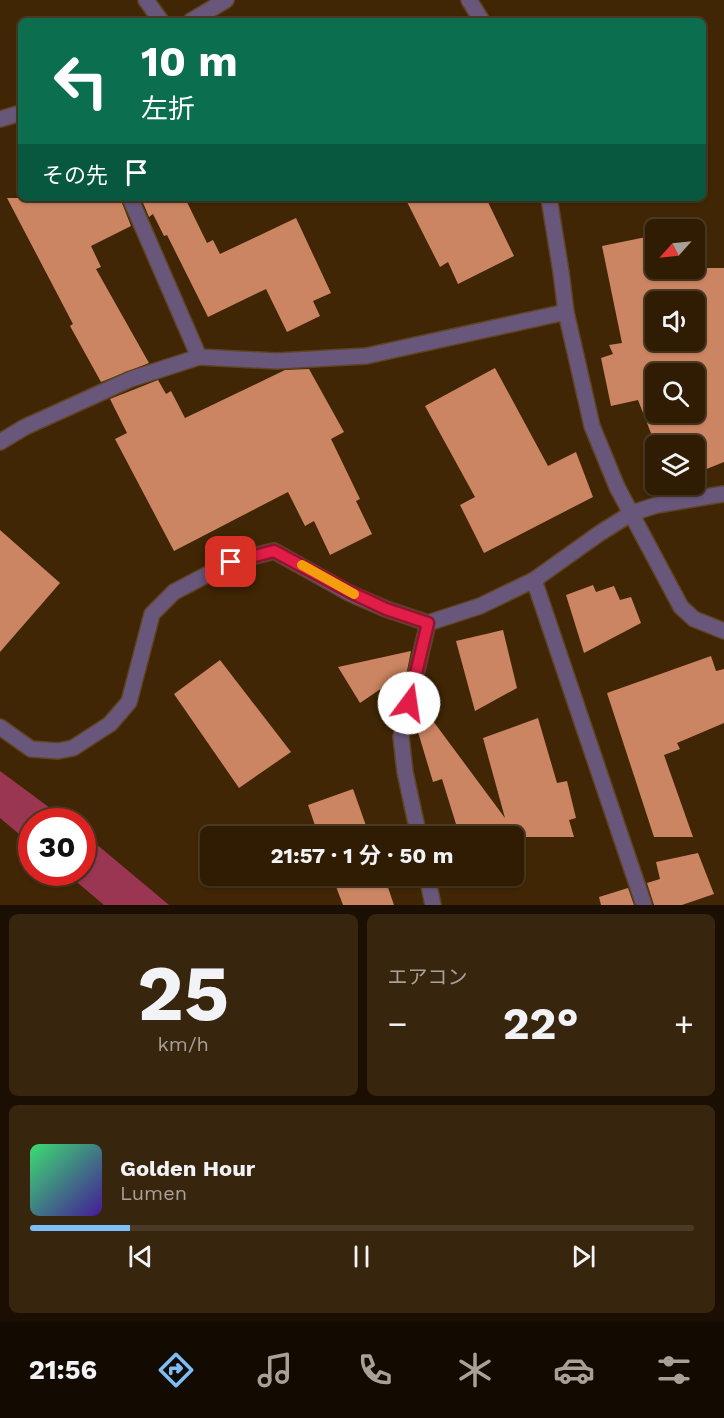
<!DOCTYPE html>
<html lang="ja">
<meta charset="utf-8">
<style>
:root{--surface:#301c03;--page:#38250d;--text:#f1f3f6;--muted:#a8a19a;--line:#4b3a25;--accent:#7dbef9}
body{margin:0;font-family:"Work Sans","Noto Sans JP",sans-serif;background:var(--page);color:var(--text);height:100vh;display:flex;flex-direction:column;font-size:22px;white-space:nowrap}
*{box-sizing:border-box;margin:0}
p{font-size:20px;color:var(--muted)}
.icon{flex:none;width:33px;height:33px;fill:none;stroke:currentColor;stroke-width:2;stroke-linecap:round;stroke-linejoin:round}
.map{position:relative;height:905px;overflow:hidden}
.details{display:flex;flex-direction:column;gap:9px;padding:9px;background:#1a0f02;flex:1}
.details>*{flex:none}
.hud{position:absolute;left:18px;top:18px;width:688px;height:183px;border-radius:9px;box-shadow:0 2px 4px #0004,0 0 0 2px var(--line);background:#0b6e4f;color:#fff;overflow:hidden}
.needle{width:39px;rotate:243deg}
.tools{position:absolute;left:645px;top:219px;display:grid;gap:12px}
.tools a{display:grid;place-items:center;width:60px;height:60px;border-radius:9px;background:var(--surface);box-shadow:0 2px 4px #0004,0 0 0 2px var(--line);font-size:30px}
.speed{position:absolute;left:18px;top:808px;display:flex;gap:12px;font-size:30px;font-weight:700;text-align:center}
.speed>*{display:grid;place-content:center;width:78px;height:78px;border-radius:50%;background:var(--surface);box-shadow:0 2px 4px #0004,0 0 0 2px var(--line);line-height:1}
.speed .limit{border:9px solid #d22;background:#fff;color:#111}
.pin{position:absolute;display:grid;place-items:center;width:51px;height:51px;color:#fff;margin:-26px;border-radius:12px;box-shadow:0 3px 9px #0006}
.me{position:absolute;width:66px;margin:-33px;rotate:14deg;stroke-linejoin:round;filter:drop-shadow(0 0 4px #0008)}
.turn{display:flex;align-items:center;gap:21px;height:126px;padding:0 24px;font-size:27px}
.turn .icon{width:78px;height:78px;stroke-width:2.5}
.turn b{display:block;font-size:42px;line-height:51px}
.then{display:flex;align-items:center;height:57px;padding:0 24px;background:#0003;gap:12px;font-size:22px}
.big{font-size:45px;font-weight:700;line-height:1.1}
.details .tile{flex:1;display:flex;flex-direction:column;justify-content:center;gap:9px;min-width:0;padding:0 21px;border-radius:9px;background:var(--page)}
.details .dial{align-items:center;gap:0}
.dial b{font-size:78px;line-height:1}
.song{display:flex;align-items:center;gap:18px}
.cover{width:72px;height:72px;border-radius:9px;background:linear-gradient(135deg,hsl(140 70% 55%),hsl(260 70% 35%))}
.played{height:6px;border-radius:3px;background:linear-gradient(90deg,var(--accent) 15%,var(--line) 15%)}
.keys{display:flex;justify-content:space-around;direction:ltr}
.heat{display:flex;justify-content:space-between;align-items:center;font-size:33px;direction:ltr}
.details .tiles{flex:1;display:grid;gap:9px;grid-template-columns:1fr 1fr}
.tile:last-child{grid-column:span 2}
.trip{position:absolute;left:200px;top:826px;width:324px;height:60px;border-radius:9px;background:var(--surface);box-shadow:0 2px 4px #0004,0 0 0 2px var(--line);font-weight:700;line-height:60px;text-align:center}
.tabs{display:flex;height:96px;justify-content:space-around;align-items:center;background:#130b01;color:var(--muted)}
.tabs .icon{width:42px;height:42px}
.tabs .selected{color:var(--accent)}
.tabs b{font-size:27px;color:var(--text)}
.map>svg:first-child{display:block}
</style>
<div class="map">
<svg width="724" height="905" viewBox="0 0 724 905">
<rect width="100%" height="100%" fill="#402604"/>
<g fill="#9a3651">
<path d="M0,771l69,51h-37l-1,22 -31,-26z"/>
<path d="M83,833l86,72h-65l-38,-32h16z"/>
</g>
<g fill="#cc8562" fill-rule="evenodd">
<path d="M7,198h113l11,28 -40,20 10,21 -5,2 53,94 -48,19 -31,-56 3,-2z"/>
<path d="M141,198h44l22,45 6,-3 7,14 76,-36 35,75 -18,8 7,15 -33,16 -21,-43 -58,28 -41,-82 -3,1 -11,-22 -4,3z"/>
<path d="M405,198h81l28,58 -56,28 -10,-22 -8,5z"/>
<path d="M656,235v33h68v194l-30,12v-28h-38l-18,-46 -27,6 -10,-48 12,-4 -4,-9 13,-2 -20,-97zM656,302h38v38h-38zM656,374h38v38h-38z"/>
<path d="M495,368l53,98 28,-14 17,45 -109,56 -24,-48 15,-8 -50,-91z"/>
<path d="M309,369l35,63 -13,7 29,60 -4,2 16,33 -42,21 -16,-34 -9,5 -17,-34 -114,59 -59,-112 12,-6 -17,-34 48,-19 8,14 5,-3 14,27 100,-48z"/>
<path d="M0,530l60,53 -60,69z"/>
<path d="M593,585l3,7 18,-6 6,14 11,-3 10,26 -57,30 -18,-58z"/>
<path d="M503,630l14,58 -42,23 -19,-70z"/>
<path d="M411,651l-4,20 -47,32 -22,-36z"/>
<path d="M711,656l5,15 8,-2v54l-47,20 3,6 -16,6 29,82h-39l-47,-144z"/>
<path d="M220,660l71,92 -52,36 -65,-94z"/>
<path d="M419,702l86,116 -22,-80 55,-20 19,65 10,-2 9,37 -7,2 5,17h-114l-18,-58 -9,3 -18,-60z"/>
<path d="M353,789l17,48h-51l-11,-32z"/>
<path d="M698,853l16,41 -32,11h-28l-7,-22 13,-4 -4,-17z"/>
<path d="M332,876h52l10,29h-51z"/>
<path d="M628,888l6,17h-33l-2,-8z"/>
</g>
<g fill="none" stroke-linecap="round" stroke-linejoin="round">
<defs>
<g id="street">
<path d="M146,0l15,21"/>
<path d="M469,0l13,21"/>
<path d="M191,21l35,-21"/>
<path d="M0,119l21,-6"/>
<path d="M130,198l69,159"/>
<path d="M549,198l12,74 5,40 26,114 25,61 64,120 13,12 30,12"/>
<path d="M0,442l25,-15 106,-48 68,-22 78,4 89,-5 200,-44"/>
<path d="M534,580l110,325"/>
<path d="M0,727l31,22 27,2 15,-3 37,-24 19,-22 23,-88 22,-22 57,-30 43,-11 75,42 37,16 42,14 52,-17 54,-26 66,-47 32,-20 25,-8 67,-11"/>
<path d="M419,837l-14,-65 -4,-35 27,-114"/>
<path d="M427,876l6,29"/>
</g>
</defs>
<use href="#street" stroke="#5f4423" stroke-width="18"/>
<use href="#street" stroke="#69577b" stroke-width="15"/>
</g>
<g fill="none" stroke-linecap="round" stroke-linejoin="round">
<defs>
<path id="route" d="M231,562l43,-11 76,41 36,17 42,14 -19,80"/>
</defs>
<use href="#route" stroke="#92132f" stroke-width="15"/>
<use href="#route" stroke="#e11d48" stroke-width="10"/>
<path stroke="#f59e0b" stroke-width="10" d="M302,565l52,29"/>
</g>
</svg>
<div class="tools">
<a><svg class="needle" viewBox="-14 -14 28 28"><path d="M0-13l5 13h-10z" fill="#e53935"/><path d="M0 13l5-13h-10z" fill="#a8a19a"/></svg></a>
<a><svg class="icon" aria-label="sound" viewBox="0 0 24 24"><path d="M4 9h4l5-4v14l-5-4H4zM17 9q2 3 0 6"/></svg></a>
<a><svg class="icon" aria-label="search" viewBox="0 0 24 24"><circle cx="10" cy="10" r="6"/><path d="M15 15l6 6"/></svg></a>
<a><svg class="icon" aria-label="layers" viewBox="0 0 24 24"><path d="M12 4l9 5-9 5-9-5zM3 14l9 5 9-5"/></svg></a>
</div>
<div class="speed"><div class="limit">30</div></div>
<div class="pin" style="left:231px;top:562px;background:#d93025"><svg class="icon" aria-label="arrive" viewBox="0 0 24 24"><path d="M6 21V4h12l-3 4 3 4H6"/></svg></div>
<svg class="me" style="left:409px;top:703px" viewBox="-20 -20 40 40"><circle r="19" fill="#fff"/><path d="M0-13L10 11 0 6-10 11z" fill="#e11d48"/></svg>
<div class="trip">21:57 · 1 分 · 50 m</div>
<div class="hud">
<div class="turn"><svg class="icon" aria-label="left" viewBox="0 0 24 24"><path d="M17 20v-9H6M10 6l-5 5 5 5"/></svg><div><b>10 m</b>左折</div></div>
<div class="then">その先<svg class="icon" aria-label="arrive" viewBox="0 0 24 24"><path d="M6 21V4h12l-3 4 3 4H6"/></svg></div>
</div>
</div>
<section class="details">
<div class="tiles">
<div class="tile dial"><b>25</b><p>km/h</p></div>
<div class="tile"><p>エアコン</p>
<div class="heat"><a>−</a><b class="big">22°</b><a>+</a></div>
</div>
<div class="tile">
<div class="song"><i class="cover"></i><div><b>Golden Hour</b><p>Lumen</p></div></div>
<div class="played"></div>
<div class="keys"><svg class="icon" aria-label="previous" viewBox="0 0 24 24"><path d="M18 5L8 12l10 7zM5 5v14"/></svg><svg class="icon" aria-label="pause" viewBox="0 0 24 24"><path d="M8 5v14M16 5v14"/></svg><svg class="icon" aria-label="next" viewBox="0 0 24 24"><path d="M6 5l10 7-10 7zM19 5v14"/></svg></div>
</div>
</div>
</section>
<nav class="tabs">
<b>21:56</b>
<svg class="icon selected" aria-label="directions" viewBox="0 0 24 24"><path d="M12 3l9 9-9 9-9-9zM9 14v-3h6M13 9l2 2-2 2"/></svg>
<svg class="icon" aria-label="music" viewBox="0 0 24 24"><path d="M9 18V5l10-2v13"/><circle cx="6" cy="18" r="3"/><circle cx="16" cy="16" r="3"/></svg>
<svg class="icon" aria-label="phone" viewBox="0 0 24 24"><path d="M5 4h4l2 5-3 2q2 4 5 5l2-3 5 2v4C11 20 4 13 5 4z"/></svg>
<svg class="icon" aria-label="climate" viewBox="0 0 24 24"><path d="M12 3v18M4 7l16 10M4 17L20 7"/></svg>
<svg class="icon" aria-label="car" viewBox="0 0 24 24"><path d="M5 17H2v-5l4-1 3-4h7l3 4 3 1v5h-3M9 17h6M6 11h13"/><circle cx="7" cy="17" r="2"/><circle cx="17" cy="17" r="2"/></svg>
<svg class="icon" aria-label="filters" viewBox="0 0 24 24"><path d="M4 7h16M4 17h16"/><circle cx="9" cy="7" r="2"/><circle cx="15" cy="17" r="2"/></svg>
</nav>
